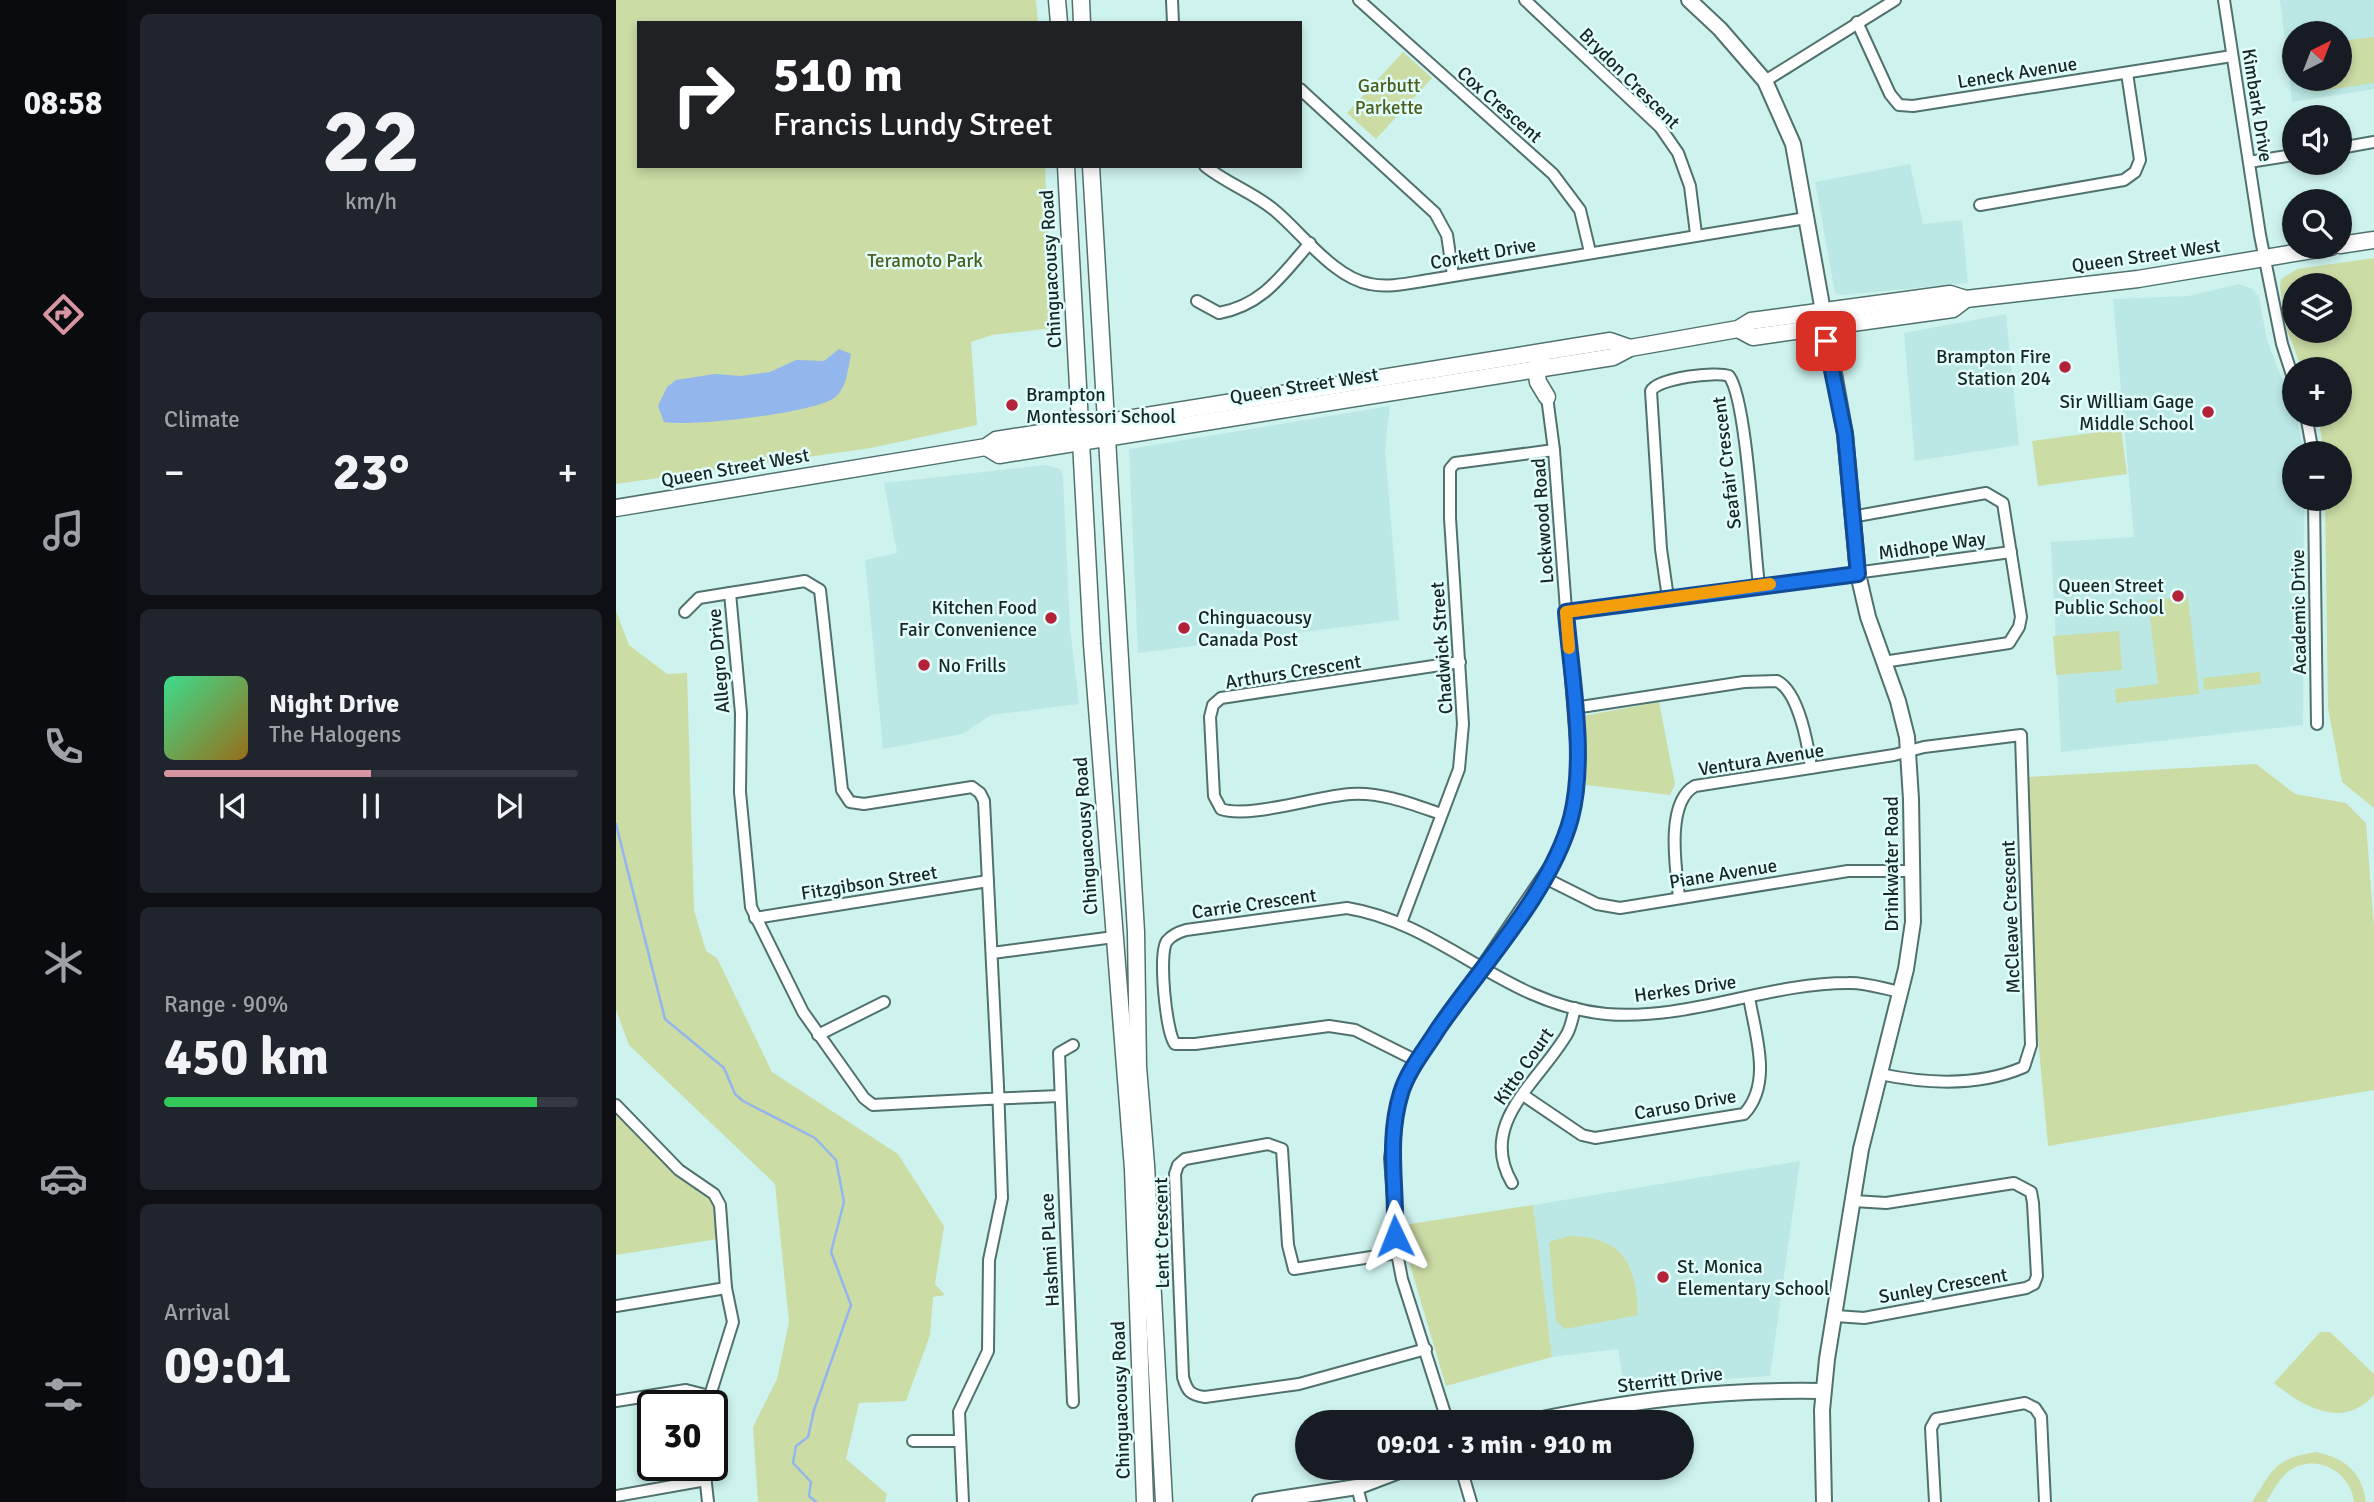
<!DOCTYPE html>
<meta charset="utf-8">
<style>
:root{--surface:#171b24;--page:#20242c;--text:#f1f3f6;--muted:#9ea1a6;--line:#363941;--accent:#d695a1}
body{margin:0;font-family:Signika,sans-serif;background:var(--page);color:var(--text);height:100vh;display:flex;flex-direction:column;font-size:26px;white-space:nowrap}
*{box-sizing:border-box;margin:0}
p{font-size:23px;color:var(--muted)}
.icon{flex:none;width:38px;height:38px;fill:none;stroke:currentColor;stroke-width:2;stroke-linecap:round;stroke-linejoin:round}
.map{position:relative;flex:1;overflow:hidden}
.panel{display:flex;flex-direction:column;gap:14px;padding:14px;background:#0d0f14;width:490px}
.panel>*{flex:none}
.hud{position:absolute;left:21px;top:21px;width:665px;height:147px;border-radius:0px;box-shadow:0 4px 10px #0003;background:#202124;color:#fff;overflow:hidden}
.needle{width:46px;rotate:42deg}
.controls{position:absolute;left:1666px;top:21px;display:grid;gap:14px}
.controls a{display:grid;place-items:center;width:70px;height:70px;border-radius:50%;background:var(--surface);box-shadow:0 4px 10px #0003;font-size:35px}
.speed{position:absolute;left:21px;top:1390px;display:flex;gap:14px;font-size:35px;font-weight:700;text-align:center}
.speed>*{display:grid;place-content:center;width:91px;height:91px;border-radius:50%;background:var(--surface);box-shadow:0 4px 10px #0003;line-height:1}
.speed .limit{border:4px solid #111;border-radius:10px;background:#fff;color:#111}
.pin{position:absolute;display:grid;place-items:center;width:60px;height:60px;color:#fff;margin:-30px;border-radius:14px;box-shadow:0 4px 10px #0006}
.me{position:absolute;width:77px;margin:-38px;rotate:358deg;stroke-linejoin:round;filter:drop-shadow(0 0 5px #0008)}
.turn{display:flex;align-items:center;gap:24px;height:147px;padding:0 21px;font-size:32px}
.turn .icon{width:91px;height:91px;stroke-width:2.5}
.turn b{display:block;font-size:49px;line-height:60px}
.big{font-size:52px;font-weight:800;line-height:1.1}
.panel .widget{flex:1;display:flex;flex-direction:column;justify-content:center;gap:10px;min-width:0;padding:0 24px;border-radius:10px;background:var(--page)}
.panel .dial{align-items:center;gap:0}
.dial b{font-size:91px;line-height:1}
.song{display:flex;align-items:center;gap:21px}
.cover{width:84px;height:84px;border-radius:10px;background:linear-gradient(135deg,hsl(150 70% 55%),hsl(40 70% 35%))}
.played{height:7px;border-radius:4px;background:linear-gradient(90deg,var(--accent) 50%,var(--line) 50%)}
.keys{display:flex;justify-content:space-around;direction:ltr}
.heat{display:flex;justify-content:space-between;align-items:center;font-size:38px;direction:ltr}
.charge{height:10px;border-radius:5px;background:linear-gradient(90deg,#34c759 90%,var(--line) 0)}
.trip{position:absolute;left:679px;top:1410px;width:399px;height:70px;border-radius:35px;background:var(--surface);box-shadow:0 4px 10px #0003;font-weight:800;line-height:70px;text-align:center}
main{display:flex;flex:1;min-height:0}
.tabs{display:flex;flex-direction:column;width:126px;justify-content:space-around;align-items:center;background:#090b0e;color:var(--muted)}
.tabs .icon{width:49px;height:49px}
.tabs .selected{color:var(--accent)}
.tabs b{font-size:32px;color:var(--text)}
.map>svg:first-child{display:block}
</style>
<main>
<nav class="tabs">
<b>08:58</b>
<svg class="icon selected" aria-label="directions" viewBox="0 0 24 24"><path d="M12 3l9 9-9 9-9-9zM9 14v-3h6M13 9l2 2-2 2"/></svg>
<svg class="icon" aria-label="music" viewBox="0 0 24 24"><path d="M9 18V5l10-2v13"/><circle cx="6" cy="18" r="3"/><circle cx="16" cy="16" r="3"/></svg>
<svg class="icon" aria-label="phone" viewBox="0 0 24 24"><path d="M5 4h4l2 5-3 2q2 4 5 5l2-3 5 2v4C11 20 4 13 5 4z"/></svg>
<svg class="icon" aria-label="climate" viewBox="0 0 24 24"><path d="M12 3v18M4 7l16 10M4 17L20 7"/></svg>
<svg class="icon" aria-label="car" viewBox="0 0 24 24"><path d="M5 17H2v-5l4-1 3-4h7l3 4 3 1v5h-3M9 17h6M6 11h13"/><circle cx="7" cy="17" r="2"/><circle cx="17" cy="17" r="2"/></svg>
<svg class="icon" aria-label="filters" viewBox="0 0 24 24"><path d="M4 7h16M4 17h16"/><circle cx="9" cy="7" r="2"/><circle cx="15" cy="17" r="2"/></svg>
</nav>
<section class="panel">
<div class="widget dial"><b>22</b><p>km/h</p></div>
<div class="widget"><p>Climate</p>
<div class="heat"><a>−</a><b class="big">23°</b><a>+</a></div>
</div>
<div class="widget">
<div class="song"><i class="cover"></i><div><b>Night Drive</b><p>The Halogens</p></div></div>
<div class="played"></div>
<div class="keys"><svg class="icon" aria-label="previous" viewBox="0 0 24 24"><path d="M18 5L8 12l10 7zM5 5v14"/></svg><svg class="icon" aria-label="pause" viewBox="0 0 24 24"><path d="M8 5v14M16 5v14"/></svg><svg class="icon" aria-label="next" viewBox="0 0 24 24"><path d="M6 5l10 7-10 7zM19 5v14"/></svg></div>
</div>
<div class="widget"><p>Range · 90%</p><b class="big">450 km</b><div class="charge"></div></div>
<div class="widget"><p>Arrival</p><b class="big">09:01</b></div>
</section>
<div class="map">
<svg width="1758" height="1502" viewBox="0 0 1758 1502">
<rect width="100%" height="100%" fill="#cef3ef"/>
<g fill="#bbe8e5" fill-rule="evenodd">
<path d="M1664,0h94v89l-82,13zM1678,33h46v46h-46z"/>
<path d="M1294,164l13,60 39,-4 6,63 -124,12 -9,-2 -20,-111z"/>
<path d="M1623,284l14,5 6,8 8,43 29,75 6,29 1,9h-9v46h10l-1,226 -242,27 -10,-210 83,-5 -21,-238 75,-3z"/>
<path d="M1390,314l13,131 -104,16 -11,-128z"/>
<path d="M774,406l-5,42 14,172 -261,33 -9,-204z"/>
<path d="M429,465l15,4 3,7 7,152 9,76 -88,11 -29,19 -79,15 -18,-189 32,-7 -13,-70z"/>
<path d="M1184,1161l-30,215 -69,5 -76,12 -7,-44 -66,8 -19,-152z"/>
</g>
<g fill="#cbdca5" fill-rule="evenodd">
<path d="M0,0h420l2,23h-399v143h406l7,162 -60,7 -21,7 6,83 -106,23 -255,36z"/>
<path d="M1758,37v46l-60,9 -2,-13h28v-38z"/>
<path d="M787,52l29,26 -56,61 -29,-26z"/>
<path d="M1758,258v550l-32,-26 -14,-74 -3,-209h15v-46h-16l-6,-38h22v-46h-38l-15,-39 -7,-43 1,-8 16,-10zM1678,285h46v46h-46z"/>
<path d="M1505,429l6,45 -89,12 -6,-45z"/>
<path d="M1572,597l11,97 -83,9 -1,-14 43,-5 -10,-84z"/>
<path d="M0,611l13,34 38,29 20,-1 7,237 12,41 11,7 55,114 126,82 46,72 -9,58 10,11 -12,2 -3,38 -24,66 -47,2 -13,56 41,35 -2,8h-127l-5,-75 24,-48 12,-57 -14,-138 -146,-139 -13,-35z"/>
<path d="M1503,631l3,39 -66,5 -3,-39z"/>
<path d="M1644,672l1,12 -57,6 -1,-12z"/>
<path d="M1043,702l16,82 -5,11 -84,-10 1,-36 -4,-33z"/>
<path d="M1640,764l39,30 51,9 20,20 8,104v163l-326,56 -11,-119 -9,-250z"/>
<path d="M0,1114l61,63 32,22 6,11 3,29 -102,16z"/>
<path d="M917,1205l19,152 -106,29 -36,-121 -6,-40z"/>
<path d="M953,1236c55,1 67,28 69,79l-73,14 -9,-8 -7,-79z"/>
<path d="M1704,1332h10l44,42v21c-31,35 -71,12 -100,-12z"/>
<path d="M1700,1452c29,6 46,20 50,50h-12c-3,-30 -38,-50 -65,-31 -10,7 -16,21 -23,31h-14c22,-34 22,-43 64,-50z"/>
</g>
<path fill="#93b6ec" d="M223,349l12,5c-3,14 -4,35 -17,44 -20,15 -144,29 -170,24l-6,-16 9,-19 9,-7 39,-6 26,2 29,-4 26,-12 28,1z"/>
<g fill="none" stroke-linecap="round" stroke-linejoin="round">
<path stroke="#93b6ec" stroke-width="2.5" d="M0,824l49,195 59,49 11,26 8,7 72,37 21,22 8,42 -13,50 20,53 -37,105 -6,27 -12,9 -3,17 18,19 -2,14 7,6"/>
<defs>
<g id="minor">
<path d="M556,0l1,23"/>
<path d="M743,0l194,174 27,36 10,42"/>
<path d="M909,0l135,127 18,26 12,33 6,48"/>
<path d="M1608,0l36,235 22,109 12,37"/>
<path d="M1241,22l33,72 9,11 14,1 319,-50"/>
<path d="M1149,81l130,-81"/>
<path d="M684,89l135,124 12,22 6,40"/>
<path d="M1724,148l34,-6"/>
<path d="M1633,162l45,-7"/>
<path d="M589,166c21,17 47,26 68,43 28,23 61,69 97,75 19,4 39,-1 59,-4l377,-62"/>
<path d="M1364,205l144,-25 11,-8 5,-12 -13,-87"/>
<path d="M581,301l22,12c44,-8 63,-38 91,-70"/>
<path d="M1690,415l7,38"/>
<path d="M1698,499l3,225"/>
<path d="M1235,517l135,-24 17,10 18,114 -2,10 -10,16 -126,19"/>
<path d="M1052,598l-7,-49 -10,-158c7,-13 65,-20 78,-15 18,23 25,172 30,209"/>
<path d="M69,612l14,-14 31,-5"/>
<path d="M950,612l445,-60"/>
<path d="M958,708l170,-26 33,-1c22,11 31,64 34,87"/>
<path d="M825,814c-29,-10 -59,-22 -90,-20 -34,2 -102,25 -130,15l-7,-13 -4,-79 3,-12 8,-7 239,-36"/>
<path d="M929,878l52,26 23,4 228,-37h65"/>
<path d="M1063,897c-3,-28 -14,-95 16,-111l199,-31 30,-8 97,-12 10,310 -7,22c-46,20 -97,17 -144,7"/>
<path d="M139,918l233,-37"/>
<path d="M785,923l58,-154 4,-45 -13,-206v-49l5,-6 99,-13"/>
<path d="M376,953l122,-16"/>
<path d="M202,1035l66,-33"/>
<path d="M457,1045l-14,8 14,349"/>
<path d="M801,1061l-62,-31 -26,-4 -134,18h-20c-9,-12 -17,-91 -8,-103 5,-6 12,-9 19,-11l161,-22c97,16 156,96 259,106 82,7 161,-31 242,-31 17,-1 36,6 53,9"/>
<path d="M907,1095l59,40 13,3 149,-24c29,-31 11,-80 5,-117"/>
<path d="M0,1105l63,65 35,24 6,11 6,83 7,34 -26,83"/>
<path d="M896,1183c-35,-60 27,-101 55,-149 4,-7 6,-18 8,-26"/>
<path d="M781,1253l-103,16 -6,-24 -6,-96 -14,-5 -83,15 -7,6 -3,9 8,203c4,14 7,18 22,20l94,-13 127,-35"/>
<path d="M0,1306l110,-18"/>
<path d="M1220,1316l28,2 162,-30 8,-4 3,-8 -4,-73 -2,-11 -17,-9 -128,20 -32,-2"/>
<path d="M0,1401l70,-11 23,6"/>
<path d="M832,1423l-46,-144 -5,-26 -7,-95 7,-51 13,-35 146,-215 15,-39 7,-48 -24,-320 -7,-53"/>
<path d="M297,1441h46"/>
<path d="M88,1465l4,37"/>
<path d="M845,1468l10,34"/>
<path d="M741,1487l4,15"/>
<path d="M0,1496l90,-16"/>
<path d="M347,1502l-4,-90 29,-61 1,-91 13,-62 -4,-112 -14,-285 -4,-8 -8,-6 -108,17 -14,-2 -8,-12 -22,-200 -15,-9 -75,12 11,120 -1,79 11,115 52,105 61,86 9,7 113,-6c25,-1 49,-2 74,-3"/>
<path d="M1319,1502l-4,-74 5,-9 89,-16 10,5 6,9 4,85"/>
</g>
<g id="tertiary">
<path d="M1073,0l31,29 45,52 28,63 52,290 13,140 10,43 30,84 9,36 4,62 2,123 -7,47 -45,180 -34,210 -5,51 2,92"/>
<path d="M907,1423c105,-22 193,-34 300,-32"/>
<path d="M644,1502l97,-15 50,-19"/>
</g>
<g id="secondary">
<path d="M441,0l2,23"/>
<path d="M465,0l1,23"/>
<path d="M450,166l26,478 41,525 12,333"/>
<path d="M475,166l45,766 2,135 8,98 18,337"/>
<path d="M1724,245l34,-5"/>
<path d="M1122,329l15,8 200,-28 13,-10"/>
<path d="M925,362l-5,7 2,13 9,15"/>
<path d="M370,447l13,8 614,-98 17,-9 108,-19 13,-8 199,-27 16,5 172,-20 193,-32"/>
<path d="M0,508l370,-61 10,-7 614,-99 20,7"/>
</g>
</defs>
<use href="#minor" stroke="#50716e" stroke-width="14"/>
<use href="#tertiary" stroke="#50716e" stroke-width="18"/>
<use href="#secondary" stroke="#50716e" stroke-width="19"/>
<use href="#minor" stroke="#fff" stroke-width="10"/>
<use href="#tertiary" stroke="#fff" stroke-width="14"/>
<use href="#secondary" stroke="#fff" stroke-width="16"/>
</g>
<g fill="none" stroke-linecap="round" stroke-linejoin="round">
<defs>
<path id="route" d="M779,1236c2,-49 -9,-94 6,-143 7,-23 24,-43 37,-64 43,-63 113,-137 133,-211 16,-62 0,-142 -5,-206l292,-38 -13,-140 -19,-93"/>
</defs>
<use href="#route" stroke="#114b97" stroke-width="18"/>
<use href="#route" stroke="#1a73e8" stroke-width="12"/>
<path stroke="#f59e0b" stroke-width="12" d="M953,648l-3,-36 204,-28"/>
</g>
<g fill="#b42239" stroke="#e1fefc" stroke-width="2.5">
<circle cx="1449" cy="367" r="7"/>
<circle cx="396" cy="405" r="7"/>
<circle cx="1592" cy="412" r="7"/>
<circle cx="1562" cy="596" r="7"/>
<circle cx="435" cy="618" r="7"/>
<circle cx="568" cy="628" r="7"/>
<circle cx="308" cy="665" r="7"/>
<circle cx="1047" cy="1277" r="7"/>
</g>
<g text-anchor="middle" stroke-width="5" stroke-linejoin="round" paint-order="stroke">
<g font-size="19" fill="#182625" stroke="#e1fefc">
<text transform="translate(1401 72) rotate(-9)" y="7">Leneck Avenue</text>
<text transform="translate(1014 78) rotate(45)" y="7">Brydon Crescent</text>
<text transform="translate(884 104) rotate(41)" y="7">Cox Crescent</text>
<text transform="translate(1642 105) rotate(81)" y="7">Kimbark Drive</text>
<text transform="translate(867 253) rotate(-10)" y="7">Corkett Drive</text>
<text transform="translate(1530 255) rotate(-8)" y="7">Queen Street West</text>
<text transform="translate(434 269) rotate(-93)" y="7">Chinguacousy Road</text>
<text transform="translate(688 385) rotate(-9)" y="7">Queen Street West</text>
<text transform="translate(1110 463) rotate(-97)" y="7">Seafair Crescent</text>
<text transform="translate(119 467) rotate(-10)" y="7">Queen Street West</text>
<text transform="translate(926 521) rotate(-94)" y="7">Lockwood Road</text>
<text transform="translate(1316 545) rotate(-8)" y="7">Midhope Way</text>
<text transform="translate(1682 612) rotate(-91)" y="7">Academic Drive</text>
<text transform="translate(825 648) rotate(-94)" y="7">Chadwick Street</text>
<text transform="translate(102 661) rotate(-95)" y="7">Allegro Drive</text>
<text transform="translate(677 671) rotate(-9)" y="7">Arthurs Crescent</text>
<text transform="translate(1145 759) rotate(-9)" y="7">Ventura Avenue</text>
<text transform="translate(469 836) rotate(-94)" y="7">Chinguacousy Road</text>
<text transform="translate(1275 864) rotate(-90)" y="7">Drinkwater Road</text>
<text transform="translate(1107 873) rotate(-9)" y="7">Piane Avenue</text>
<text transform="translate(253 882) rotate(-9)" y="7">Fitzgibson Street</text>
<text transform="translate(638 903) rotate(-8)" y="7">Carrie Crescent</text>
<text transform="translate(1394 917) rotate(-92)" y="7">McCleave Crescent</text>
<text transform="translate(1069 988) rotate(-8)" y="7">Herkes Drive</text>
<text transform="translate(907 1066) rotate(-55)" y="7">Kitto Court</text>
<text transform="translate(1069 1104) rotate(-10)" y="7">Caruso Drive</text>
<text transform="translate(545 1233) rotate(-91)" y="7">Lent Crescent</text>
<text transform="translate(433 1250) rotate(-93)" y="7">Hashmi PLace</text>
<text transform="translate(1327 1285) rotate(-10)" y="7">Sunley Crescent</text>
<text transform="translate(1054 1379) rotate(-7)" y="7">Sterritt Drive</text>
<text transform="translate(504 1400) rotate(-92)" y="7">Chinguacousy Road</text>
</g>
<g font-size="19" fill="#4e5e1a" stroke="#e1fefc">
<text x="773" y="92">Garbutt<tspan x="773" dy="22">Parkette</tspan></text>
<text x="309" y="267">Teramoto Park</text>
</g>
<g font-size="19" fill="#182625" stroke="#e1fefc" text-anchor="end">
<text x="1435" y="363">Brampton Fire<tspan x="1435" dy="22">Station 204</tspan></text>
<text x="410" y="401" text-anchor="start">Brampton<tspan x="410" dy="22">Montessori School</tspan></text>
<text x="1578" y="408">Sir William Gage<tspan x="1578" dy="22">Middle School</tspan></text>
<text x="1548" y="592">Queen Street<tspan x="1548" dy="22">Public School</tspan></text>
<text x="421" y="614">Kitchen Food<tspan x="421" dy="22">Fair Convenience</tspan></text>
<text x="582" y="624" text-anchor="start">Chinguacousy<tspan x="582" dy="22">Canada Post</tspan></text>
<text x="322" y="672" text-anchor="start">No Frills</text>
<text x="1061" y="1273" text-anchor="start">St. Monica<tspan x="1061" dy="22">Elementary School</tspan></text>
</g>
</g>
</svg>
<div class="controls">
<a><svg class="needle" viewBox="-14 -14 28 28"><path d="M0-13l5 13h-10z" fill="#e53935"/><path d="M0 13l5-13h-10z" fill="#9ea1a6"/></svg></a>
<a><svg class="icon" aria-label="sound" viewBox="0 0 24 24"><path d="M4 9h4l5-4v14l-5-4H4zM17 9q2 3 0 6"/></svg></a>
<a><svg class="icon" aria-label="search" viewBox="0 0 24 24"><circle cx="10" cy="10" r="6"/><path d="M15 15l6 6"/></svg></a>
<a><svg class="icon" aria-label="layers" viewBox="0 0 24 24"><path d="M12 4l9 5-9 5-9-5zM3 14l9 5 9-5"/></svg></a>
<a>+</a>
<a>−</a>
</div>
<div class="speed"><div class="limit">30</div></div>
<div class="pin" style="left:1210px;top:341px;background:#d93025"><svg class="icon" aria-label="arrive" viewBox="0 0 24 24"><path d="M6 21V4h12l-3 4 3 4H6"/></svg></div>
<svg class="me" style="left:779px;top:1236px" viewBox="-20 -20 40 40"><path d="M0-17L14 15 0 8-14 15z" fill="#1a73e8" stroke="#fff" stroke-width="4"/></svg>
<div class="trip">09:01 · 3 min · 910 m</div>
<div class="hud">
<div class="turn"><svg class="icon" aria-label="right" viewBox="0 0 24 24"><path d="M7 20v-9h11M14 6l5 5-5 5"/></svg><div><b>510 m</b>Francis Lundy Street</div></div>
</div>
</div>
</main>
